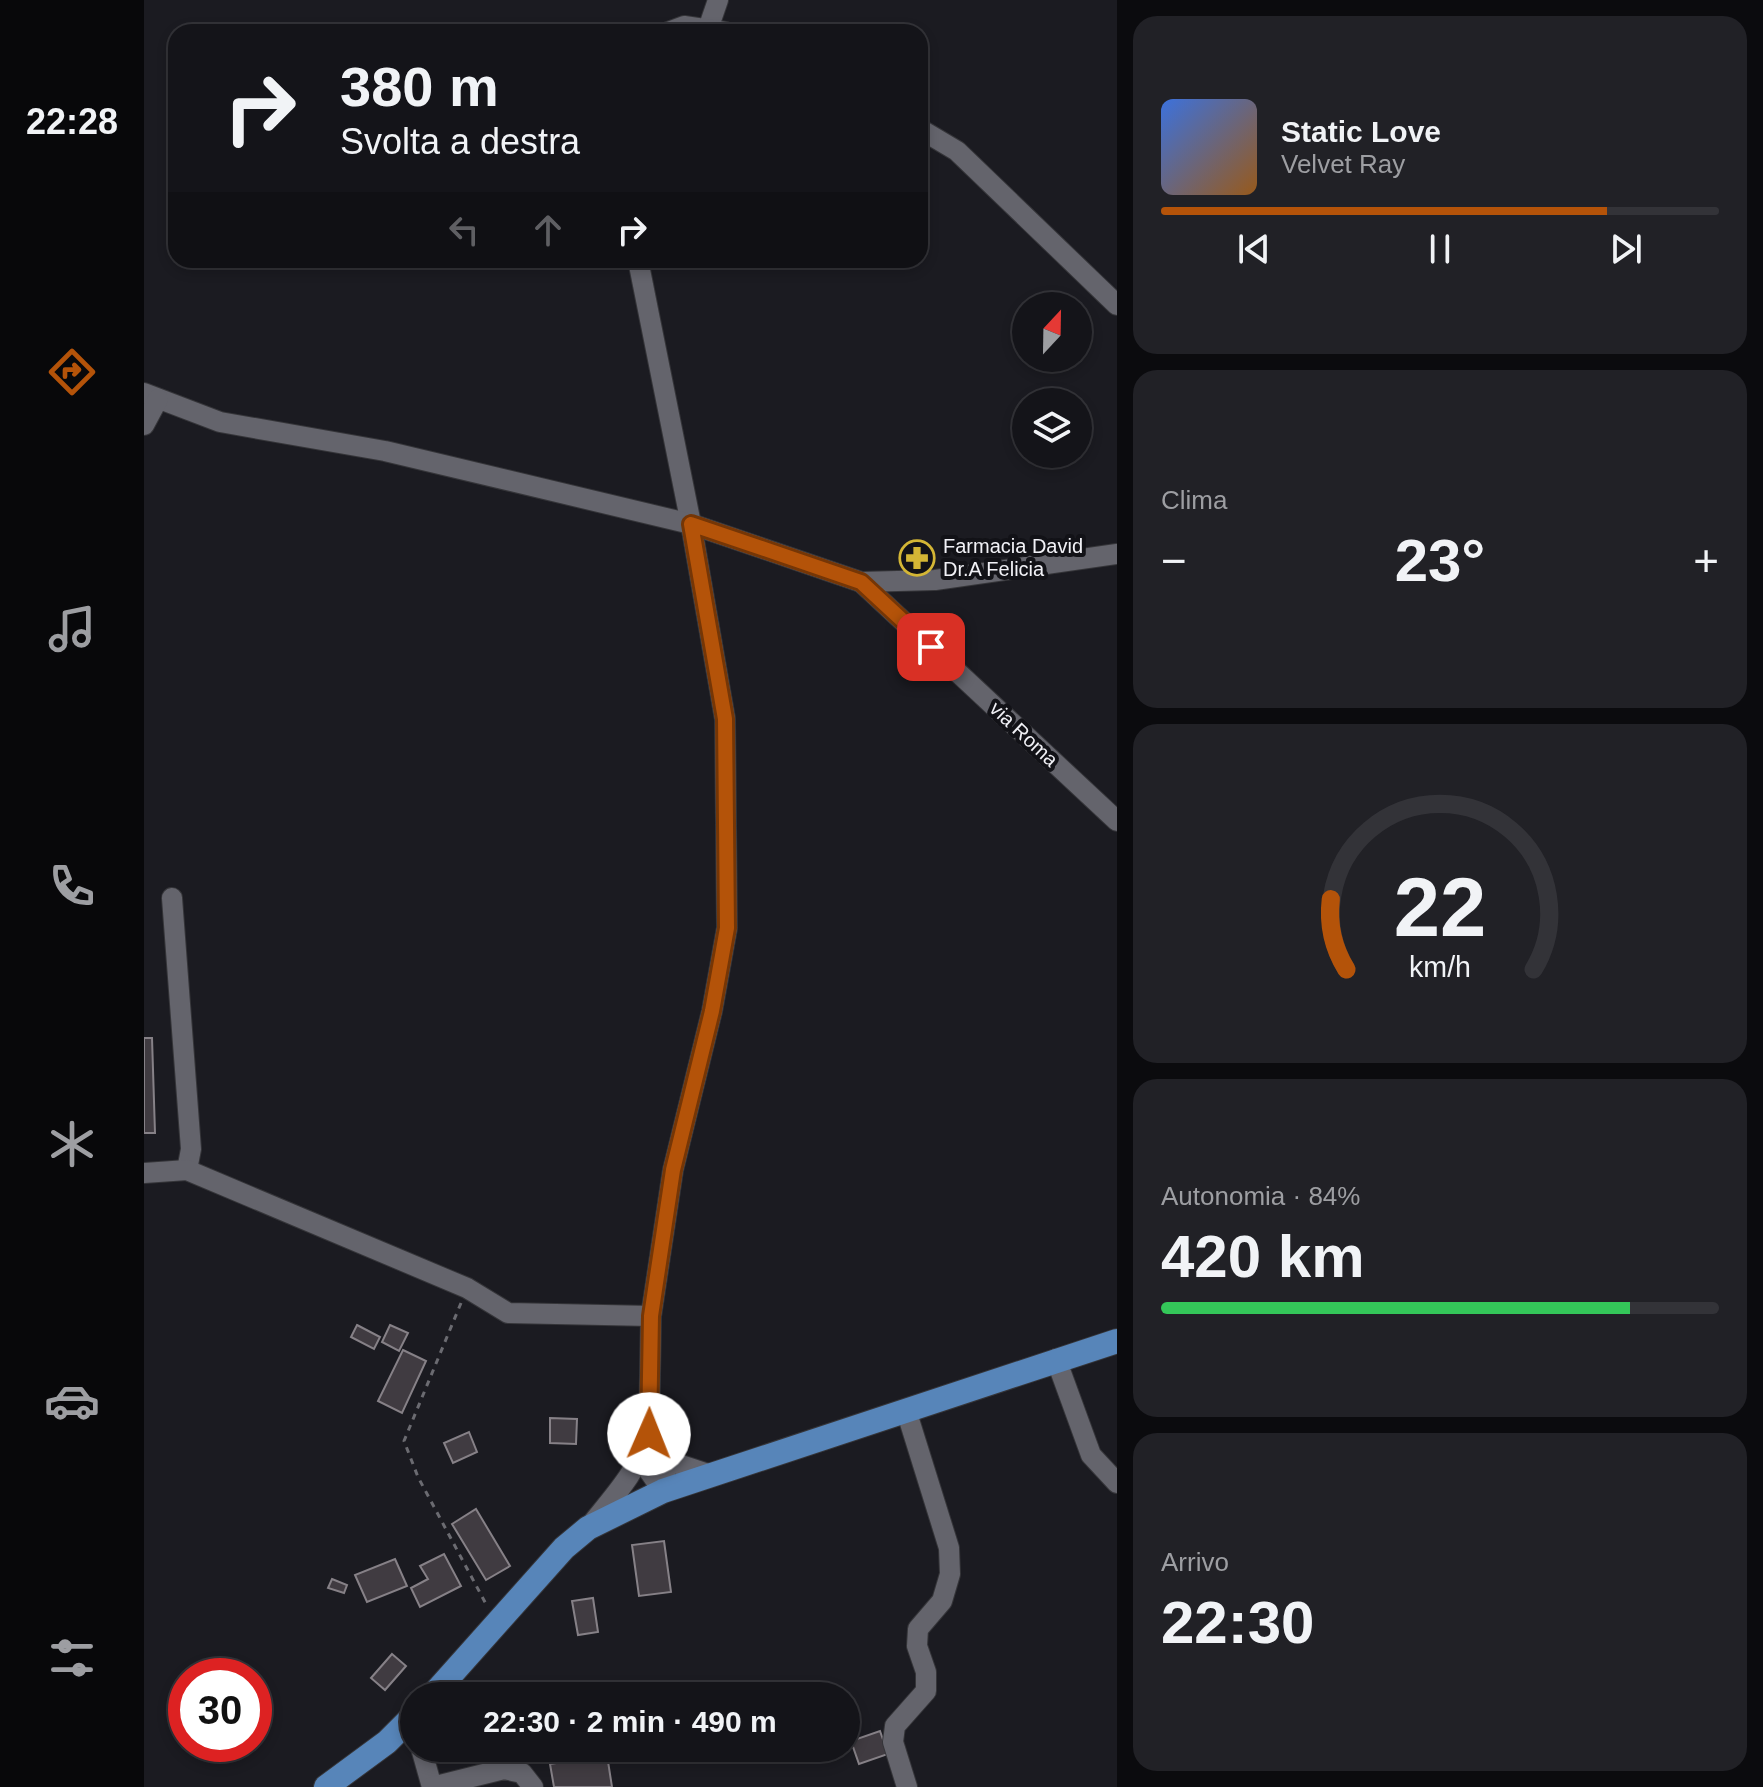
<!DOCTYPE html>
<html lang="it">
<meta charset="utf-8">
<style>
:root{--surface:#141419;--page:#212126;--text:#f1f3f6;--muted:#9d9ea2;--line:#333338;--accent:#b45309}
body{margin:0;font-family:Arial,sans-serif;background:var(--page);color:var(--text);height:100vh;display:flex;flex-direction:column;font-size:30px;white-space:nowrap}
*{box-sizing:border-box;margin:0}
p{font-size:26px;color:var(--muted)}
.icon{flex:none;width:44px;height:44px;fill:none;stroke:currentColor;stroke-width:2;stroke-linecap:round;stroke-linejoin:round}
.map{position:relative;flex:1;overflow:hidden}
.details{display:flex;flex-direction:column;gap:16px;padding:16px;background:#0b0b0e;width:646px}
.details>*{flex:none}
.banner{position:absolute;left:24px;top:24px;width:760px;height:244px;border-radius:24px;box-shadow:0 4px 12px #0003,0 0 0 2px var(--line);background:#141419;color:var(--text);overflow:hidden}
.needle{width:52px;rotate:22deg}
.tools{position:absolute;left:868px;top:292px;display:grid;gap:16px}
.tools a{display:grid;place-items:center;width:80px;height:80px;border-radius:50%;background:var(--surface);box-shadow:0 4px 12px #0003,0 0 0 2px var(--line);font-size:40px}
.speed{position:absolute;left:24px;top:1658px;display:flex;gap:16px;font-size:40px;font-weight:700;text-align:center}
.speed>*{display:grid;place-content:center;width:104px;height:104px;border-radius:50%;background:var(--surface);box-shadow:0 4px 12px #0003,0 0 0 2px var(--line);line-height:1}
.speed .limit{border:12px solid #d22;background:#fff;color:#111}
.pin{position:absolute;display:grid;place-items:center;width:68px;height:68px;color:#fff;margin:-34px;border-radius:16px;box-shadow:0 4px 12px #0006}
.me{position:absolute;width:88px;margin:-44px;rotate:1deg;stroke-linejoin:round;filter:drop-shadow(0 0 6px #0008)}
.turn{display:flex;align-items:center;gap:28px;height:168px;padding:0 40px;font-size:36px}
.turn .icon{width:104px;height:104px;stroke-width:2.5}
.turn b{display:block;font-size:56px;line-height:68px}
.lanes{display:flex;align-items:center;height:76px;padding:0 40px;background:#0003;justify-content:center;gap:40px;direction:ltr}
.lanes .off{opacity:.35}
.big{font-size:60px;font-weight:700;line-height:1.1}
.details .widget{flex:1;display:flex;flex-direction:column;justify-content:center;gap:12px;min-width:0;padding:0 28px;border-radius:24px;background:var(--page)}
.details .dial{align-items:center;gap:0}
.dial svg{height:208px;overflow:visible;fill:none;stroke:var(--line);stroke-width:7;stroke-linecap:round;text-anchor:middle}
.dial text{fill:var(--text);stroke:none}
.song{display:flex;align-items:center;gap:24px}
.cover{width:96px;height:96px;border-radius:12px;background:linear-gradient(135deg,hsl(220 70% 55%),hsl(30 70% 35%))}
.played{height:8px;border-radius:4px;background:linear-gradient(90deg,var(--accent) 80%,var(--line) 80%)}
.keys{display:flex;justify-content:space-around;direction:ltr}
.heat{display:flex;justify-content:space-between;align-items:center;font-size:44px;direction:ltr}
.charge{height:12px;border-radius:6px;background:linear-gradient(90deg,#34c759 84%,var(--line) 0)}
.trip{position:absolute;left:256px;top:1682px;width:460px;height:80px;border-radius:40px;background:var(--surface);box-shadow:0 4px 12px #0003,0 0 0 2px var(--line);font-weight:700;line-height:80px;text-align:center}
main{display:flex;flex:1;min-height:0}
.menu{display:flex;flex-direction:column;width:144px;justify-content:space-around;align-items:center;background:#08080a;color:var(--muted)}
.menu .icon{width:56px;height:56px}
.menu .selected{color:var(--accent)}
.menu b{font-size:36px;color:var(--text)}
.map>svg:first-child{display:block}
</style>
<main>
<nav class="menu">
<b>22:28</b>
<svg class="icon selected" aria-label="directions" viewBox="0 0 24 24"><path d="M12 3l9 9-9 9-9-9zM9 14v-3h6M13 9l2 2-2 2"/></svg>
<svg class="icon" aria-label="music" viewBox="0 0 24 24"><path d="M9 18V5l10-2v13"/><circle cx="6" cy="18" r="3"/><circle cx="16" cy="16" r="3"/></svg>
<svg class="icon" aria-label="phone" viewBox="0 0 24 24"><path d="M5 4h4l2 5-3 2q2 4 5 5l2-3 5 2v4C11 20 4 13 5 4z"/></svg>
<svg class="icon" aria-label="climate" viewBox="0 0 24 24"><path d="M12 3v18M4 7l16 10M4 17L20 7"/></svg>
<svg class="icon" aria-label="car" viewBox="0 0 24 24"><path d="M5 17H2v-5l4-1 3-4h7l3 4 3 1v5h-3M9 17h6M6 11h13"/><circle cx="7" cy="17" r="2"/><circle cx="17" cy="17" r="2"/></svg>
<svg class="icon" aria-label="filters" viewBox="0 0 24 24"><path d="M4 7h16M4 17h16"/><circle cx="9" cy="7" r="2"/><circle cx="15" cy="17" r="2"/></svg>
</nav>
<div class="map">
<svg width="973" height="1787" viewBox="0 0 973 1787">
<rect width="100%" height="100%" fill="#1b1b21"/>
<g fill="#403b41" stroke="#868187" stroke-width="2">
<path d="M0,1038h8l3,95h-11z"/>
<path d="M213,1325l23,12 -6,12 -23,-12z"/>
<path d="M246,1325l18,8 -9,18 -17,-9z"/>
<path d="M259,1350l23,11 -24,52 -24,-12z"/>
<path d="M406,1418l27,1 -1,25 -26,-1z"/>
<path d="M325,1432l8,20 -24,11 -9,-20z"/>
<path d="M332,1509l34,57 -24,14 -34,-56z"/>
<path d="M520,1541l7,51 -32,4 -7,-51z"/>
<path d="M300,1554l17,32 -41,21 -9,-19 17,-9 -8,-13z"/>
<path d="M251,1559l12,27 -40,16 -12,-27z"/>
<path d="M188,1579l15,6 -3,8 -16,-5z"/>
<path d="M449,1598l5,34 -20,3 -6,-34z"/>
<path d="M248,1654l14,12 -21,24 -14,-12z"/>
<path d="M736,1731l8,23 -29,10 -8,-23z"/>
<path d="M463,1755l5,32h-58l-4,-23z"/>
</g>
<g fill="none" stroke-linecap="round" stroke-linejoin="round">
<defs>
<g id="minor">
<path d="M564,29l10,-29"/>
<path d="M524,32l16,-6 41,6"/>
<path d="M776,129l37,22 160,154"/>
<path d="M494,260l53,264 34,195 2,209 -15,83 -39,159 -22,146 -2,118"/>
<path d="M0,393l76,29 165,29 306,73 170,58 74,-2 182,-26"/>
<path d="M0,425l14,-26"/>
<path d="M717,582l256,239"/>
<path d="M28,898l19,251 -4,21"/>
<path d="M0,1173l43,-3 280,118 41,25 143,3"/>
<path d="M912,1359l35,96 26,28"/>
<path d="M762,1410l43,138 1,26 -8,27 -24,28 -1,17 9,26v19l-31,35 -2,16 14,45"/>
<path d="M500,1450l5,21 14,20 3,-22 -9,-22"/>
<path d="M446,1526c24,-30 48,-55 59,-92l29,30 33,11"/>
<path d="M277,1748l11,39"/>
<path d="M288,1787l72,-18 18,4 11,14"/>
</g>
<g id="major">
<path d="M288,1696l132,-148 24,-20 75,-37 454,-150"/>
<path d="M182,1787l61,-45 27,-27"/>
</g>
</defs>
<use href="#minor" stroke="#353539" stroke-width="22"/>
<use href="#major" stroke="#353539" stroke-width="26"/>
<path stroke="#6b6b71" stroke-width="3" stroke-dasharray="6 6" stroke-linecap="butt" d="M317,1303l-57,138 14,36 68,127"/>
<use href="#minor" stroke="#64646c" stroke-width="20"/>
<use href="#major" stroke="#5785b9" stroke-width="24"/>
</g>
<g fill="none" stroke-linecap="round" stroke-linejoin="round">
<defs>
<path id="route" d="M505,1434l2,-118 22,-146 39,-159 15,-83 -2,-209 -34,-195 170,58 70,65"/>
</defs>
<use href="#route" stroke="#753606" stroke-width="20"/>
<use href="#route" stroke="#b45309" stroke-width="14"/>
</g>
<defs>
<symbol id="pharmacy-ring" viewBox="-11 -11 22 22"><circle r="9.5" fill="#121217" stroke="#d4b635" stroke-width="1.5"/><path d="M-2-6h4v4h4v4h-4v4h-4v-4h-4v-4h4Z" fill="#d4b635"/></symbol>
</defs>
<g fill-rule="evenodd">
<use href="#pharmacy-ring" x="753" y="538" width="40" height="40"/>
</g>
<g text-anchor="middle" stroke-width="8" stroke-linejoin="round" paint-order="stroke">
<g font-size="20" fill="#f1f1f6" stroke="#121217" text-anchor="start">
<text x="799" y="553">Farmacia David<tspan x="799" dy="23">Dr.A Felicia</tspan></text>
</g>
<g font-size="20" fill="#f1f1f6" stroke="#121217">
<text transform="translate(880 734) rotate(43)" y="7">via Roma</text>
</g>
</g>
</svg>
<div class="tools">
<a><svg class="needle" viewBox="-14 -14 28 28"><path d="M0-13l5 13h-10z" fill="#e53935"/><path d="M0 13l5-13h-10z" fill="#9d9ea2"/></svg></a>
<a><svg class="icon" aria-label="layers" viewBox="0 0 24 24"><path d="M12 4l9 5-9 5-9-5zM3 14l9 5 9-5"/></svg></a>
</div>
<div class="speed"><div class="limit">30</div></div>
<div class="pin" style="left:787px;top:647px;background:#d93025"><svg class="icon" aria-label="arrive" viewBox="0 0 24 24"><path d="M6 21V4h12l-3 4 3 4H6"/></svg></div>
<svg class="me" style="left:505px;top:1434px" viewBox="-20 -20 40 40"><circle r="19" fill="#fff"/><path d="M0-13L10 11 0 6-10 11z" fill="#b45309"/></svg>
<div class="trip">22:30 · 2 min · 490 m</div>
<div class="banner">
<div class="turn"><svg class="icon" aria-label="right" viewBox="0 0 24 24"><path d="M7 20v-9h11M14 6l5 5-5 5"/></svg><div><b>380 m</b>Svolta a destra</div></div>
<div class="lanes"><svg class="icon off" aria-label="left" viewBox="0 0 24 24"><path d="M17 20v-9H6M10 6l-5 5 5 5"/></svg><svg class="icon off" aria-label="ahead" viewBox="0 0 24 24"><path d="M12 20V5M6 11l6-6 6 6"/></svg><svg class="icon" aria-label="right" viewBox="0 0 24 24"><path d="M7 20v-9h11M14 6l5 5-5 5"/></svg></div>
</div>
</div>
<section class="details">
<div class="widget">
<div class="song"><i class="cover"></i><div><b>Static Love</b><p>Velvet Ray</p></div></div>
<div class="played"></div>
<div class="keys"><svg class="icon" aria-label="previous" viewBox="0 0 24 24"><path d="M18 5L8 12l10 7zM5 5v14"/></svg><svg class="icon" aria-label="pause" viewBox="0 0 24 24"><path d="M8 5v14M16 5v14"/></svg><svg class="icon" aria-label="next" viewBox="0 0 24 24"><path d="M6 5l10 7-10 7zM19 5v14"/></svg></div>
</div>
<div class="widget"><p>Clima</p>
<div class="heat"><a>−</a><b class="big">23°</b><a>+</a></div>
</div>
<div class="widget dial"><svg viewBox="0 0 100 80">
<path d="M14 69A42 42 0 1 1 86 69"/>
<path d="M14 69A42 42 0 0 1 8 42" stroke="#b45309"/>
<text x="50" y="56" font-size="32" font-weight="700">22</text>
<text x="50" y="72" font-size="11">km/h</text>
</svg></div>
<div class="widget"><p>Autonomia · 84%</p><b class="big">420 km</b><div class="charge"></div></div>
<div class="widget"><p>Arrivo</p><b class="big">22:30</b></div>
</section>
</main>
